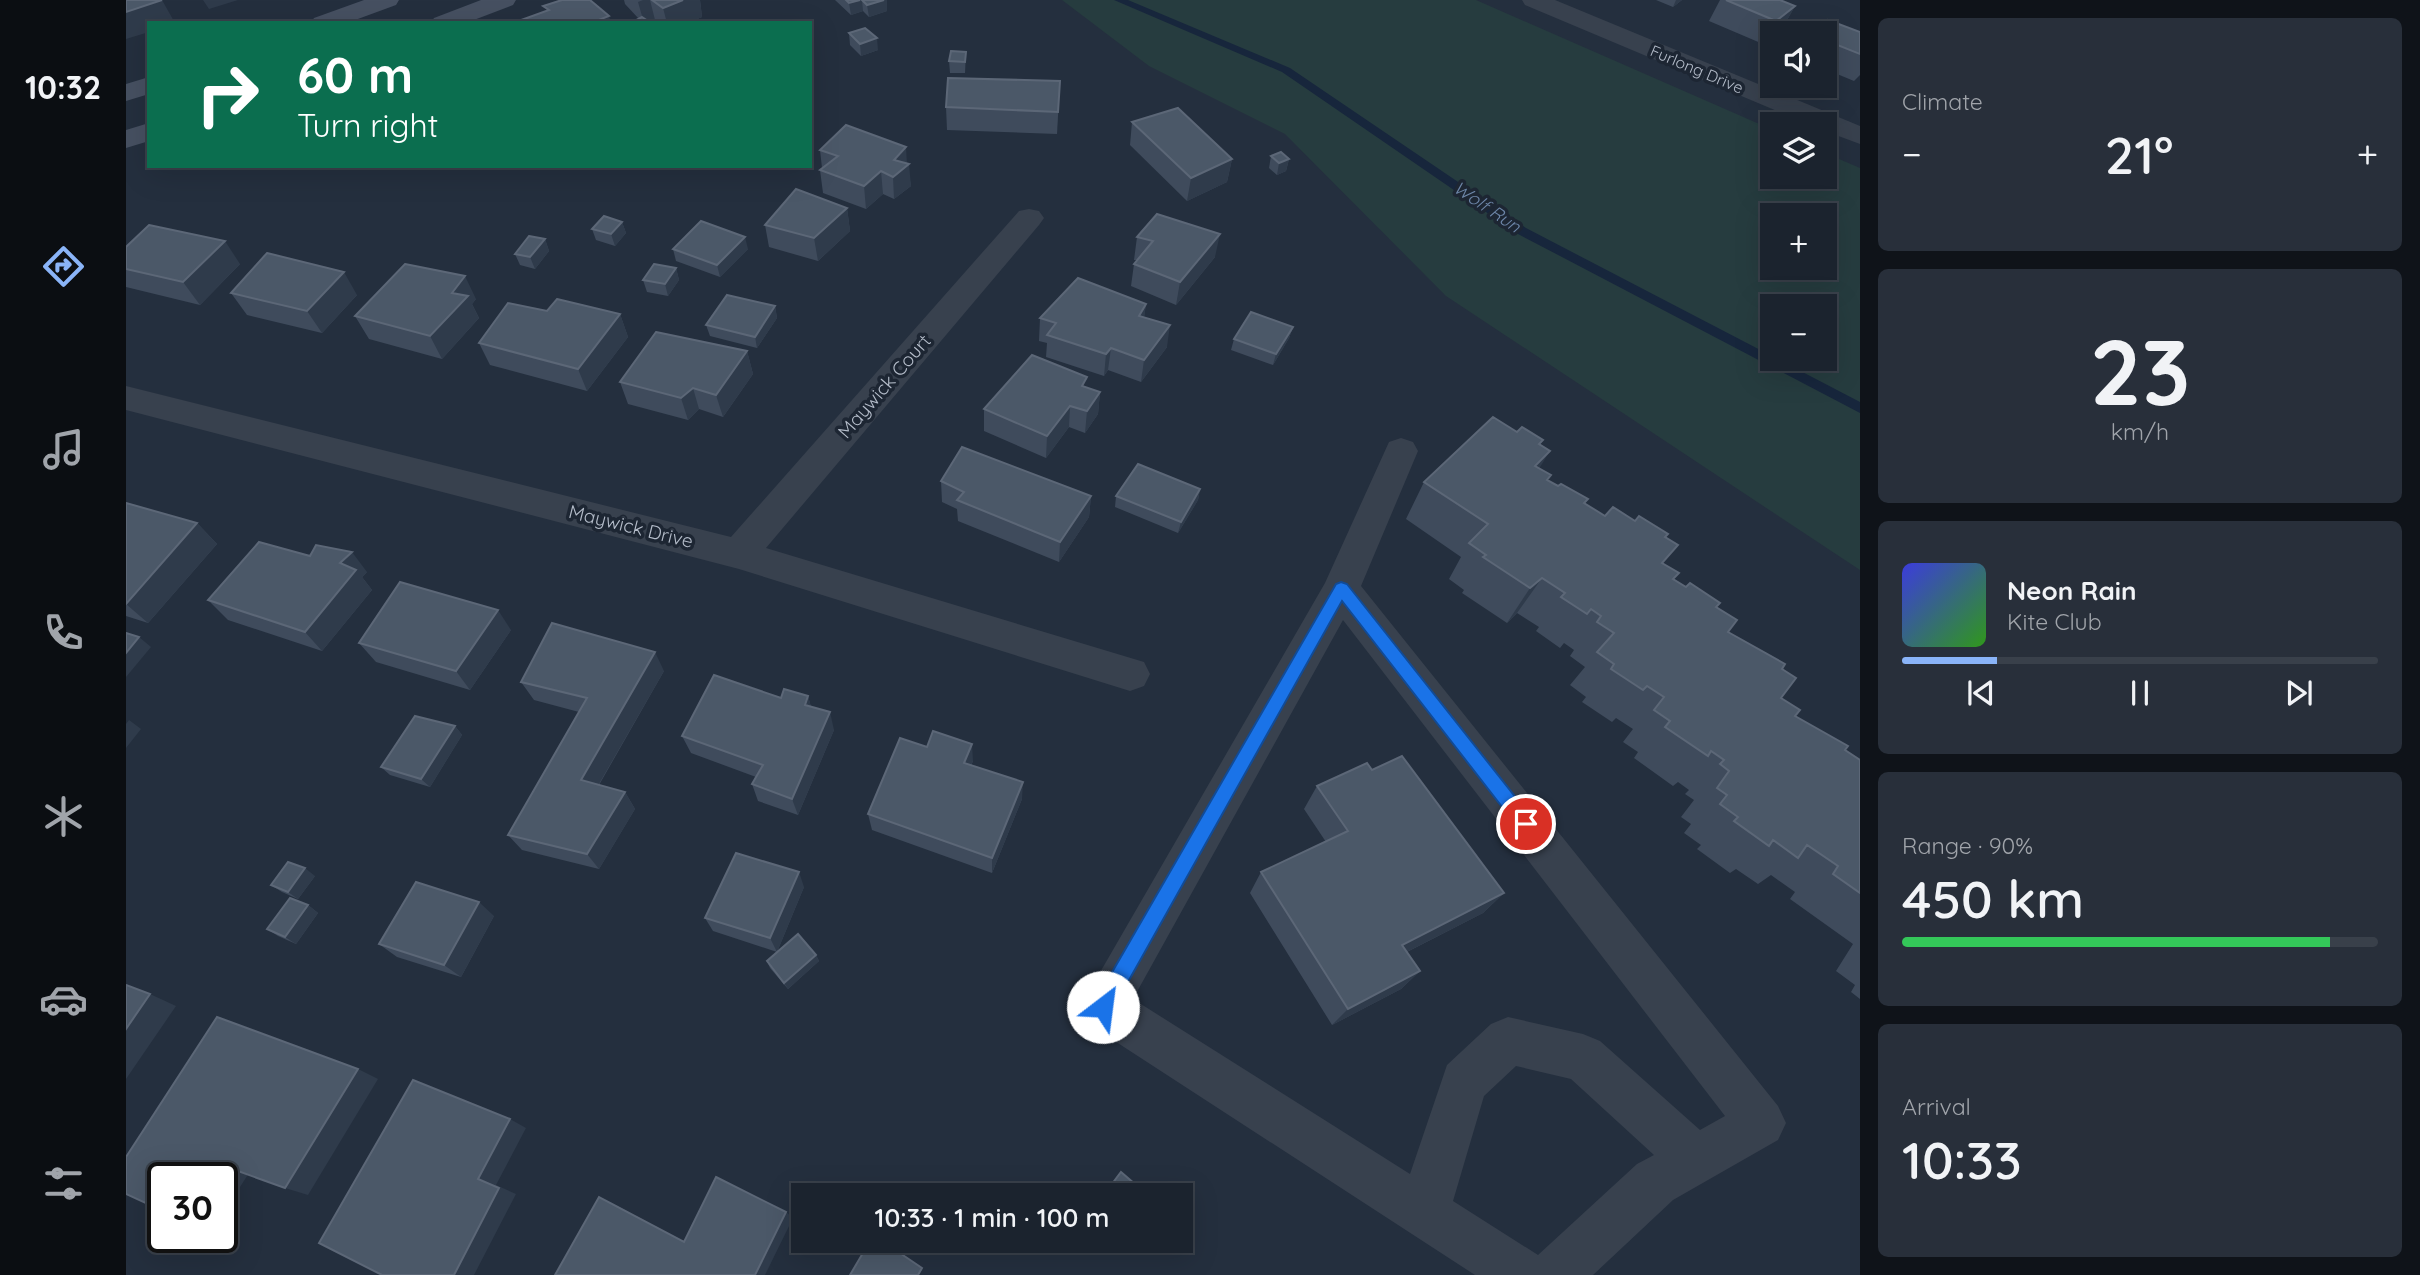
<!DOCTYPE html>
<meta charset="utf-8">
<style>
:root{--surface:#1b232e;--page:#282f3a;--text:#f1f3f6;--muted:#a0a4aa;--line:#39404a;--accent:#8ab4f8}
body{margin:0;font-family:Quicksand,sans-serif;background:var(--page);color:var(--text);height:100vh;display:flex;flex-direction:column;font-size:26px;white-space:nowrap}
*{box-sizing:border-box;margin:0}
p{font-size:23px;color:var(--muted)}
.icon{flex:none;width:38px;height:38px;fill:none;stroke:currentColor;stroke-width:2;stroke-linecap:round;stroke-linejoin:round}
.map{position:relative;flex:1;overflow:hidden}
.panel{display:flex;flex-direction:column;gap:18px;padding:18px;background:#0f1319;width:560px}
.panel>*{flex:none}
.banner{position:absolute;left:21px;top:21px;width:665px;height:147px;border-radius:0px;box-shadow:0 7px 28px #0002,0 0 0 2px var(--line);background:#0b6e4f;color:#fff;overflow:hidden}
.buttons{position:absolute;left:1634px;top:21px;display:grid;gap:14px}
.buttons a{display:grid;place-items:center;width:77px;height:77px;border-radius:0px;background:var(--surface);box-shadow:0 7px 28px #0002,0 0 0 2px var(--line);font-size:35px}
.speed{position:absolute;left:21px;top:1162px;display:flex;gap:14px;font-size:35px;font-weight:700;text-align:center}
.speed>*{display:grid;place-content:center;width:91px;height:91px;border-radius:50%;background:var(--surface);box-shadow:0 7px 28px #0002,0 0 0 2px var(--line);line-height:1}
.speed .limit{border:4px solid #111;border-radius:10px;background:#fff;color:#111}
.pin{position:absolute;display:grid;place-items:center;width:60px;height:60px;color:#fff;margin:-30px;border:4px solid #fff;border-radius:50%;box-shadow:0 2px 7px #0007}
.me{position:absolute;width:77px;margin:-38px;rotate:30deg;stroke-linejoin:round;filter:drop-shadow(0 0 5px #0008)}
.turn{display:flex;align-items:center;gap:24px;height:147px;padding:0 35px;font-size:32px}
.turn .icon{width:91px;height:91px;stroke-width:2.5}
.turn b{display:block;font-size:49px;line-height:60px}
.big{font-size:52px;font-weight:600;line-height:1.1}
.panel .widget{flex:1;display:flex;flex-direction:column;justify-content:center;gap:10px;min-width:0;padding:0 24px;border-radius:10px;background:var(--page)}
.panel .dial{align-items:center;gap:0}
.dial b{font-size:91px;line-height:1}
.song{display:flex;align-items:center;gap:21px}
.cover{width:84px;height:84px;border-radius:10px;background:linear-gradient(135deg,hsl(240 70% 55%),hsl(110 70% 35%))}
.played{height:7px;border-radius:4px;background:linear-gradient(90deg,var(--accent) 20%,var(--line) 20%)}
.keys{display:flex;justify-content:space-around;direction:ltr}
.heat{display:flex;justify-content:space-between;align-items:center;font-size:38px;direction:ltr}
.charge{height:10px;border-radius:5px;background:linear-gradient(90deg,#34c759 90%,var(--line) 0)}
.trip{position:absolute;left:665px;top:1183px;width:402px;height:70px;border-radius:0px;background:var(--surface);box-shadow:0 7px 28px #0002,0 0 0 2px var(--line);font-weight:600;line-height:70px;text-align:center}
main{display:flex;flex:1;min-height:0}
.dock{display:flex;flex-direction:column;width:126px;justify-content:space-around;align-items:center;background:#0b0e12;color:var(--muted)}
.dock .icon{width:49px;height:49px}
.dock .selected{color:var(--accent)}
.dock b{font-size:32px;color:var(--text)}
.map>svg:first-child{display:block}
</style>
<main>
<nav class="dock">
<b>10:32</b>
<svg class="icon selected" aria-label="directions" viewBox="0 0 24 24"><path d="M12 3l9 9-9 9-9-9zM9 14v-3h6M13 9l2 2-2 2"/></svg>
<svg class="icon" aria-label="music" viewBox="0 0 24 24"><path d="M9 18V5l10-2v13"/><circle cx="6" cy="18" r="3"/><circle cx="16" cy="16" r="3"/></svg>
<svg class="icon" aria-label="phone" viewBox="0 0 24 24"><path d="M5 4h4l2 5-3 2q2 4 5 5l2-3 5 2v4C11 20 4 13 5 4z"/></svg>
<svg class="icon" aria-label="climate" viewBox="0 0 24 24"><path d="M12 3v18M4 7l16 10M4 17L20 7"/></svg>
<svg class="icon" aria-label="car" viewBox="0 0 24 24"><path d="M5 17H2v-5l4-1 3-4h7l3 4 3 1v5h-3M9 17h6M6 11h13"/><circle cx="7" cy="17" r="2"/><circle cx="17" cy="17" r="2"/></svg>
<svg class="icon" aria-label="filters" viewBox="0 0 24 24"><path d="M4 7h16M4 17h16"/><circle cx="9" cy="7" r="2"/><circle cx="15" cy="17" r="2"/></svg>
</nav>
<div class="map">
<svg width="1734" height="1275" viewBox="0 0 1734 1275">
<rect width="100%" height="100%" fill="#242f3e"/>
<path fill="#263c3f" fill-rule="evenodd" d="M936,0h414l297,130v47h52v-24l35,15v402l-414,-274 -161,-162 -136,-68zM1647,215h52v53h-52zM1647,306h52v53h-52z"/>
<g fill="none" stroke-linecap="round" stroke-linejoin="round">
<path fill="#17263c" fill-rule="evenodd" d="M988,0h14l162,68 236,160 334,174v11l-342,-179 -236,-162z"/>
<g fill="#38414e" fill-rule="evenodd">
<path d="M1396,0h33l305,126v18l-35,-13v-7h-17l-283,-119z"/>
<path d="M903,209l10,2 5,7 -5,7 -273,323 378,114 6,12 -6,12 -14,5 -391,-122 -613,-159v-24l605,151 288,-326z"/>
<path d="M1275,438l12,4 5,9 -57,135 417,520 8,17 -8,17 -105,60 -80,75h-118l-388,-252 -7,-16 245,-424 64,-141zM1217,620l382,496 -25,14 -100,-89 -17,-7 -75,-17 -17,7 -44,41 -37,109 -277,-175zM1390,1066l55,13 83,76 -17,9 -99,91 -85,-54 31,-105z"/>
</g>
<g fill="#465061" fill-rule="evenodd">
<path d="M238,0h35l-3,5 -49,18h-36l3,-5z"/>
<path d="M355,0h35l-3,5 -47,18h-35l3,-5z"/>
<path d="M23,77v17l-23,7v-17z"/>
<path d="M23,123v18l-23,7v-18z"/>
</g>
</g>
<g fill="#3f4b5c">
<path d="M498,0h76l2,17 -14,6h-30l-3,-3 -5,2 -11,-3 -14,-15z"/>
<path d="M709,0h52v11l-18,6 -6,-6 -12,4z"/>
<path d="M1530,0h26l-9,7z"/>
<path d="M1594,0h60l15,6 -13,23 -6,4h-3l-10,11 -54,-23z"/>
<path d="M1734,32v43l-6,6 -29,-12v-36z"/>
<path d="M723,33l29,17 -17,6 -11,-11z"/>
<path d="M840,52l-1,21h-15l-1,-12z"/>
<path d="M934,81l-3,53 -110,-4 -1,-23z"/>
<path d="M1006,122l100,37 -5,23 -40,19 -57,-56z"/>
<path d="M694,150l87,13 4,23 -17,13 -11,-5 -17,15 -43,-16 -3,-23 2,-2z"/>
<path d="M1145,156l18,3 -3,12 -9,4 -8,-7z"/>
<path d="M721,208l3,23 -32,30 -49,-14 -4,-22z"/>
<path d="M496,222l4,11 -11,13 -19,-6 -4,-11z"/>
<path d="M1011,237l78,20 -39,48 -45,-19 3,-22 3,-4h-3z"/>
<path d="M419,239l4,12 -14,18 -15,-4 -5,-11z"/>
<path d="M0,247l114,17 -40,41 -74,-18z"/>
<path d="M547,249h75l-28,28 -44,-16z"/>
<path d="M550,268l3,12 -11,16 -21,-4 -4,-12z"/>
<path d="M105,293l126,2 -35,38 -75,-18z"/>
<path d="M350,299l-4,5 7,14 -37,41 -73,-20 -14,-23z"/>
<path d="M1020,304l-2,13 23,30 -26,35 -33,-12 -4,6 -58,-19 1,-14 -8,-2 1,-23z"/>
<path d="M649,306l2,12 -20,30 -47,-12 -4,-11z"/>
<path d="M421,311l73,3 8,23 -41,54 -97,-26 -11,-22z"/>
<path d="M1167,327l-4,11 -16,27 -42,-15 3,-11z"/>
<path d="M621,351l6,23 -30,43 -24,-8 -11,11 -60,-16 -8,-22z"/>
<path d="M960,388l14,4 -2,22 -13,19 -16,-6 -23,31 -62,-27v-22z"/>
<path d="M1391,432l26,8 -3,5 -1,23 9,12 10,6 30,13 -3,5 20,12 30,5 33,13 -2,3 -3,26 11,16 42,28 12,25 54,37 -1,29 14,18 65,44v239l-9,-7 4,-7 -19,-14 17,-27 -63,-45 5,-7 -24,-17 -13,9 -22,-15 -6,4 -33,-24 4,-4 -17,-12 7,-9 -10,-7 13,-17 -9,-6 4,-4 -11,-8 -5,4 -39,-28 4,-6 -15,-10 10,-13 -17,-11 -4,4 -30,-20 4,-5 -16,-12 15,-18 -15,-11 4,-6 -10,-7 -4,5 -24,-17 3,-4 -22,-14 -10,10 -45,-30 2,-3 -15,-11 12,-22 -55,-38 18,-37z"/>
<path d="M815,481l150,15 -2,21 -30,45 -101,-41 -1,-12 -15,-7z"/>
<path d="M1074,489l-2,11 -20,33 -63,-26 1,-11z"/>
<path d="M0,503l71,20 20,21 -69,79 -22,-7z"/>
<path d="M241,572l-5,5 10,13 -50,61 -94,-31 -20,-20z"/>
<path d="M385,630l-41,60 -94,-28 -17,-19z"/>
<path d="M538,671l-65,114 26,7 10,17 -36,60 -77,-19 -14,-15 71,-123 -45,-12 -13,-18z"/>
<path d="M682,696l3,11 23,23 -36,85 -40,-14 -6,-17 4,-7 -65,-24 -9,-17 99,-38z"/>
<path d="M329,726l7,9 -32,52 -40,-12 -9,-8z"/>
<path d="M801,747l46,14 -2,5 51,33 -30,74 -120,-43 -4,-16z"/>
<path d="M1246,770l132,123 -21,20 -76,39 13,19 -19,18 -69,36 -82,-132 11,-21 65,-30 -22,-33 13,-23z"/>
<path d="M189,876l-17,23 -16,-7 -11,-7z"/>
<path d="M678,887l-27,65 -64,-21 -8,-13z"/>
<path d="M182,905l10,8 -22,31 -18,-8 -11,-7z"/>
<path d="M368,916l-33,61 -64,-20 -18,-13z"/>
<path d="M690,955l3,6 -31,28 -18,-21 -3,-7z"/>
</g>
<g fill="#2f3b4b">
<path d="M36,0l13,23h-26v9l-23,7v-27z"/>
<path d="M77,0h35l-29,9z"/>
<path d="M517,0h7l5,20 -6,3h-5l-6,-21z"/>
<path d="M557,0h17l2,17 -14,6h-21l-4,-15z"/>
<path d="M736,0l1,11 -12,4 -2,-12z"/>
<path d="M758,0h3v11l-18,6 -2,-12z"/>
<path d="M1550,0h6l-9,7z"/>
<path d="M1669,6l-13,23 -6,4h-3v3l-10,8 13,-23z"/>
<path d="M483,16l2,7h-20z"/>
<path d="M751,38l1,12 -17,6 -1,-12z"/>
<path d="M780,147l1,18 2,-1 2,22 -17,13 -1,-22 1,-17z"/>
<path d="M1106,159l-5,23 -40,19 4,-23z"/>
<path d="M1163,159l-3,12 -9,4 2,-12z"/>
<path d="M755,171l2,23 -17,15 -2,-23z"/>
<path d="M721,208l3,23 -32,30 -4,-23z"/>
<path d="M496,222l4,11 -11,13 -4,-12z"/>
<path d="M1094,234l-5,23 -39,48 4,-23z"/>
<path d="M619,237l3,12 -28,28 -3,-12z"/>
<path d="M419,239l4,12 -14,18 -5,-12z"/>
<path d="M99,241l15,23 -40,41 -17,-23z"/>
<path d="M550,268l3,12 -11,16 -3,-12z"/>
<path d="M218,272l13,23 -35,38 -15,-22z"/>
<path d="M339,276l11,23 -4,5 7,14 -37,41 -12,-23 22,-43z"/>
<path d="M1020,304l-3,22 -4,-10z"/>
<path d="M649,306l2,12 -20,30 -2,-11z"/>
<path d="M494,314l8,23 -41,54 -9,-22z"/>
<path d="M1044,325l-3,22 -26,35 3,-22z"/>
<path d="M1167,327l-4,11 -16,27 3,-11z"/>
<path d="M985,348l-3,22 -4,6 2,-22z"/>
<path d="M621,351l6,23 -30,43 -7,-22z"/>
<path d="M567,388l6,21 -11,11 -7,-22z"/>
<path d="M974,392l-2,22 -13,19 2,-22z"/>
<path d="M944,406l-1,21 -23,31 1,-22z"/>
<path d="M1424,451l-23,37 8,-22z"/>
<path d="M1074,489l-2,11 -20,33 3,-11z"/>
<path d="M965,496l-2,21 -30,45 1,-20z"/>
<path d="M71,523l20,21 -69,79 -22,-19z"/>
<path d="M226,552l15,20 -5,5 10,13 -50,61 -17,-19 35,-69z"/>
<path d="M1416,578l-25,35 -10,10 23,-35z"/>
<path d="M372,610l13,20 -41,60 -14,-19z"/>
<path d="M13,637l12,10 -25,30v-24z"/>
<path d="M529,652l9,19 -72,125 -11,-16z"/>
<path d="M682,696l5,18 -8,-9z"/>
<path d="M704,712l4,18 -36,85 -6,-16z"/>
<path d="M3,720l12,9 -15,19v-24z"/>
<path d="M329,726l7,9 -32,52 -9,-8z"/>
<path d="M846,744l1,17 -9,19v-17z"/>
<path d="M897,782l-1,17 -30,74v-15z"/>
<path d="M499,792l10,17 -36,60 -12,-15z"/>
<path d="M179,868l10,8 -17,23 -10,-7z"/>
<path d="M673,872l5,15 -27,65 -7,-14z"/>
<path d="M1378,893l-21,20 -98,50 17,-18z"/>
<path d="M353,902l15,14 -33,61 -17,-12z"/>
<path d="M182,905l10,8 -22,31 -11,-7z"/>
<path d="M690,955l3,6 -31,28 -4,-6z"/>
<path d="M1294,971l-19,18 -69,36 16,-16z"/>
<path d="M24,994l26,12 -50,73v-50z"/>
<path d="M232,1069l20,10 -70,116 -23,-7z"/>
<path d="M384,1119l16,9 -30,57 20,9 -42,81h-20l24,-96z"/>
<path d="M98,1166l25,7 -27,42v-37h-6z"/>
<path d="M473,1197l13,6 82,44 -10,-5z"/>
<path d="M660,1212l7,6 -28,57h-10z"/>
</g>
<g fill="#4b5868" stroke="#5c6777" stroke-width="2">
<path d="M0,0h36l-36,12z"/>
<path d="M436,0h28l19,16 -18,7h-78l36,-13 -6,-4z"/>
<path d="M526,0h31l-20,8z"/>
<path d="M720,0h14l-11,3z"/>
<path d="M736,0h22l-17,5z"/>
<path d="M1600,0h54l15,6 -19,15z"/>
<path d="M516,17l9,6h-20z"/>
<path d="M1702,20l32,12v22l-35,-14v-7h-14z"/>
<path d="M739,28l12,10 -17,6 -11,-11z"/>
<path d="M825,51l15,1 -1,10 -16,-1z"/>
<path d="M822,78l112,3 -2,31 -112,-5z"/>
<path d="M1052,108l54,51 -41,19 -59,-56z"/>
<path d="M720,125l60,22 -12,13 15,4 -16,13 -12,-6 -17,15 -44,-16 18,-14 -18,-6z"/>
<path d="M1155,152l8,7 -10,4 -8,-7z"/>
<path d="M670,189l51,19 -33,30 -49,-13z"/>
<path d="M1031,214l63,20 -40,48 -46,-18 19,-23 -16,-4z"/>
<path d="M478,216l18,6 -11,12 -19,-5z"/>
<path d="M575,221l44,16 -28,28 -44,-16z"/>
<path d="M23,225l76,16 -42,41 -57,-13v-22z"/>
<path d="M403,236l16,3 -15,18 -15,-3z"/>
<path d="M141,253l77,19 -37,39 -76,-18z"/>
<path d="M279,264l60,12 -13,17 16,3 -38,40 -75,-20z"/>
<path d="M528,264l22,4 -11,16 -22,-4z"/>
<path d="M952,278l68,26 -7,12 31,9 -26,35 -33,-12 -5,6 -59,-19 9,-12 -16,-5z"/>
<path d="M601,295l48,11 -20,31 -49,-12z"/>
<path d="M431,299l63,15 -42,55 -99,-26 29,-40 39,8z"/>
<path d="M1125,312l42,15 -17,27 -42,-15z"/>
<path d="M530,332l91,19 -31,44 -23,-7 -12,10 -61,-16z"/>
<path d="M906,355l55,22 -5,9 18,6 -13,19 -17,-5 -23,30 -63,-27z"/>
<path d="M1367,417l24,15 5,-5 21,13 -4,4 11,7 -15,15 16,9 -4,5 11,6 3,-2 27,15 -4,4 21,13 8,-9 22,14 4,-5 29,18 -3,3 13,8 -16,18 17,10 -6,6 13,8 4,-4 30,20 -4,4 21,13 -9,12 57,32 -3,5 14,9 -15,20 19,12 -5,6 53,30 -3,4 15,10v133l-27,-19 5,-8 -31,-21 -9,13 -25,-18 -4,6 -35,-25 4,-4 -18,-13 7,-9 -10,-7 12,-17 -9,-7 4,-4 -13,-9 -3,5 -43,-29 5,-6 -16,-11 10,-13 -17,-11 -4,4 -32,-21 3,-5 -17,-12 17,-19 -17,-11 4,-6 -10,-7 -4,5 -26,-17 4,-4 -23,-15 -12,10 -47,-31 3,-2 -17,-12 19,-19 -64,-42z"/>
<path d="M836,447l129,49 -31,46 -103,-42 7,-8 -23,-11z"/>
<path d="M1012,464l62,25 -19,33 -65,-26z"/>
<path d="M0,503l71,20 -71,81z"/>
<path d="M133,542l51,14 6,-11 36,7 -12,11 16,7 -51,62 -97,-32z"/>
<path d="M274,582l98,28 -42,61 -97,-28z"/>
<path d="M426,623l103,29 -74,128 44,12 -38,62 -79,-19 79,-137 -66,-16z"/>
<path d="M0,633l13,4 -13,16z"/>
<path d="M588,675l67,23 3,-9 24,7 -3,9 25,7 -38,87 -40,-15 11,-19 -81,-29z"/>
<path d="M289,716l40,10 -34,53 -40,-12z"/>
<path d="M807,731l39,13 -8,19 59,19 -31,76 -124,-44 32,-76 27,9z"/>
<path d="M1276,756l102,137 -102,52 18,26 -72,38 -87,-137 87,-41 -31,-45 50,-23 5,7z"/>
<path d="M610,853l63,19 -29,66 -65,-20z"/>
<path d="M162,862l17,6 -17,24 -17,-7z"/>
<path d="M290,882l63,20 -35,63 -65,-21z"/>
<path d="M164,898l18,7 -23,32 -18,-8z"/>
<path d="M672,934l18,21 -32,28 -17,-22z"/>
<path d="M0,985l24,9 -24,35z"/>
<path d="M91,1017l141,52 -73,119 -61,-22 -8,12h-53v33l-37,-17v-37z"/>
<path d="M287,1080l97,39 -32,60 21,9 -45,87h-72l-63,-32z"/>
<path d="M995,1172l15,13 -7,10h-20l-3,-3z"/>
<path d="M590,1177l70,35 -31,63h-200l44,-78 85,45z"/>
<path d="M744,1241h12l40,27 -4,7h-68z"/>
</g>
<path fill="#1a73e8" stroke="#114b97" stroke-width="2" d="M1215,582l6,2 185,234 3,6 -3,6h-12l-178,-229 -232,413 -7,3 -7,-3 -2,-7 2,-7 240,-416z"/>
<g text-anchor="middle" stroke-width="7" stroke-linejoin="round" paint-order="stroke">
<g font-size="16" fill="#b4bcc9" stroke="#1d2633">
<text transform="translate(1571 69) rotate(23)" y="6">Furlong Drive</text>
</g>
<g font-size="18" font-style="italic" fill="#6d86a8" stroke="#1d2633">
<text transform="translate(1361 207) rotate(34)" y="6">Wolf Run</text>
</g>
<g font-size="19" fill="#b4bcc9" stroke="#1d2633">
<text transform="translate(758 386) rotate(-49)" y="7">Maywick Court</text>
<text transform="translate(505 526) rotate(14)" y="7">Maywick Drive</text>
</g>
</g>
</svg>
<div class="buttons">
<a><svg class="icon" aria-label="sound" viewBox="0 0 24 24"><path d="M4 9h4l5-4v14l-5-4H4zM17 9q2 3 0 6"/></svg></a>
<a><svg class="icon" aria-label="layers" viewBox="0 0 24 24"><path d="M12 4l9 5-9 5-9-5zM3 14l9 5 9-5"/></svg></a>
<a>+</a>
<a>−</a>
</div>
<div class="speed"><div class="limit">30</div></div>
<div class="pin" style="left:1400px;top:824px;background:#d93025"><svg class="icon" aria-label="arrive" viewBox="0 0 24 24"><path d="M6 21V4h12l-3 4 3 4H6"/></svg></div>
<svg class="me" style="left:977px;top:1007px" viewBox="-20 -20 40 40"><circle r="19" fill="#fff"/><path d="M0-13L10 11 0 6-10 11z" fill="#1a73e8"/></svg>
<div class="trip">10:33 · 1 min · 100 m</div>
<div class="banner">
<div class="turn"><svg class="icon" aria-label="right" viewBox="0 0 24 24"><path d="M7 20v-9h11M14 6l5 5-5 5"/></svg><div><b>60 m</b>Turn right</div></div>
</div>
</div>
<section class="panel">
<div class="widget"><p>Climate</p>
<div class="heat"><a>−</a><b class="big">21°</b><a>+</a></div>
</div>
<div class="widget dial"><b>23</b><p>km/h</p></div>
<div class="widget">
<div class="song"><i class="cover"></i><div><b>Neon Rain</b><p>Kite Club</p></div></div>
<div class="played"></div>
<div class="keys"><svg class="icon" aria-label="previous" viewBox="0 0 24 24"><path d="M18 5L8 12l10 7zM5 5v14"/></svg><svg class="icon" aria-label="pause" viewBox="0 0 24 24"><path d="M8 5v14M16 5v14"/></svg><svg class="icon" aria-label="next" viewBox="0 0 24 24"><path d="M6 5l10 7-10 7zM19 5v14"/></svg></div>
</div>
<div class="widget"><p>Range · 90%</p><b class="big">450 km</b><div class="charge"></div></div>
<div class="widget"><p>Arrival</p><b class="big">10:33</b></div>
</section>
</main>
